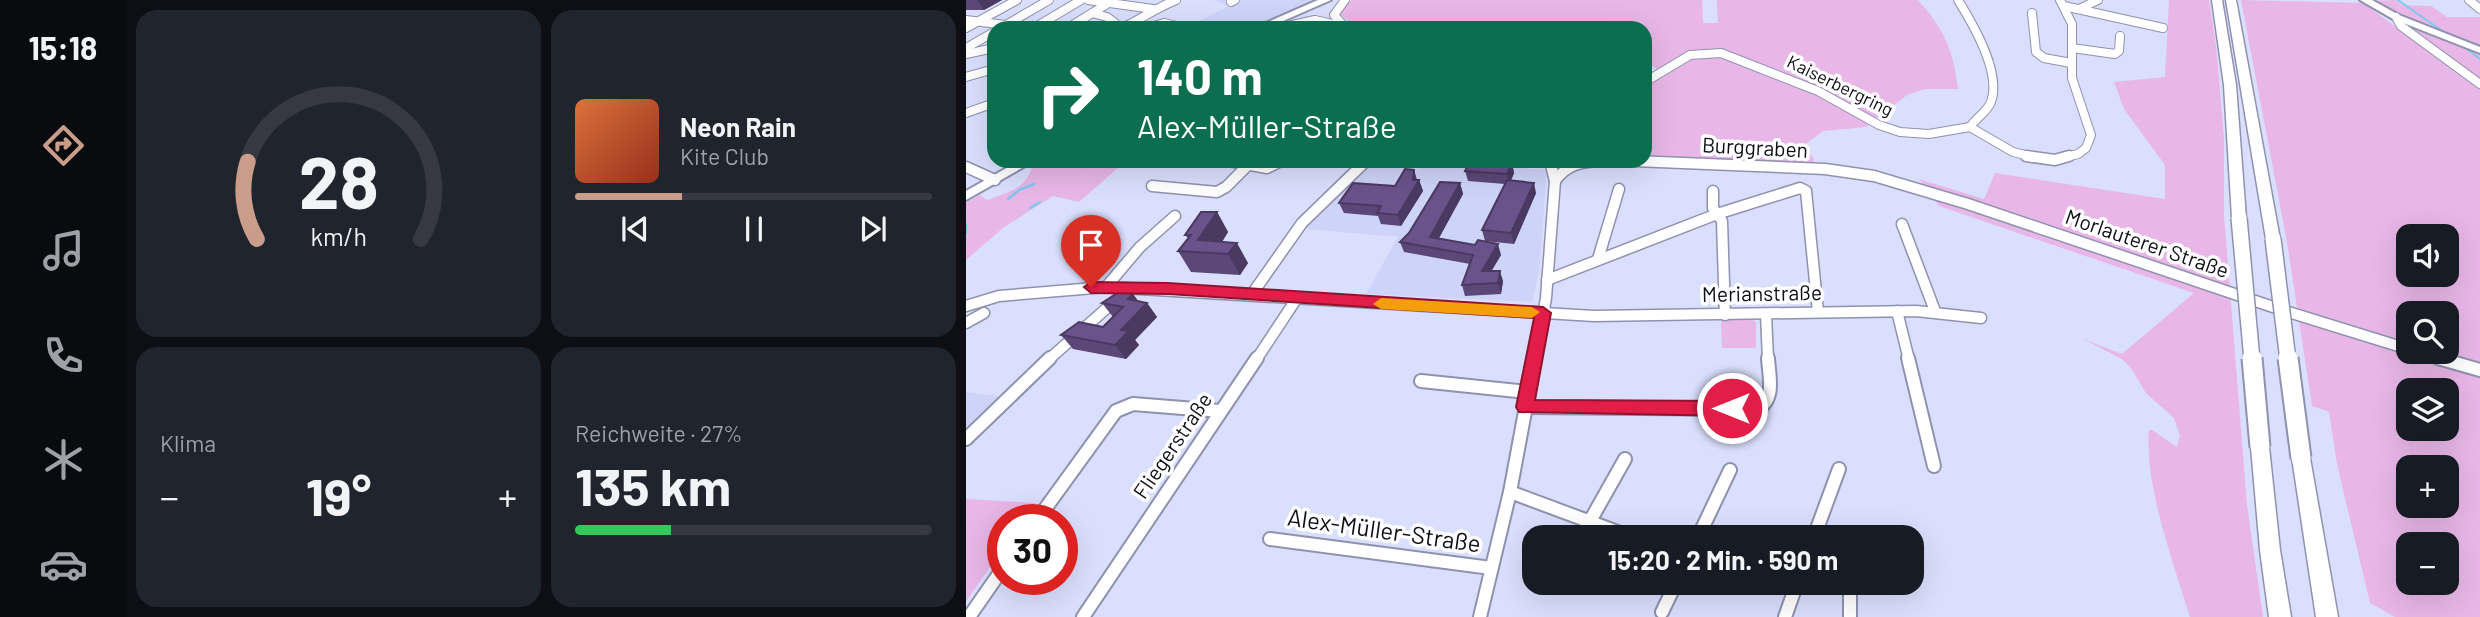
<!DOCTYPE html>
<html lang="de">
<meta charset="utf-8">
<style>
:root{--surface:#171b24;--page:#20242c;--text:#f1f3f6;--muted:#9ea1a6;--line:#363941;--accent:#ca9d8b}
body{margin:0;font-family:Barlow,sans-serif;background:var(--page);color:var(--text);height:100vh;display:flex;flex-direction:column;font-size:26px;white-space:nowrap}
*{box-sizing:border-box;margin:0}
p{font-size:23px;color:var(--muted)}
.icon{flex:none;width:38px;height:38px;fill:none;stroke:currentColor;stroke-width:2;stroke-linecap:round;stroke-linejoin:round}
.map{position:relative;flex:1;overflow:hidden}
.details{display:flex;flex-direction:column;gap:10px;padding:10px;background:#0d0f14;width:840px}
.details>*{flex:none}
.banner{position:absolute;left:21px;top:21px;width:665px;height:147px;border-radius:21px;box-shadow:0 7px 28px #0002;background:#0b6e4f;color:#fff;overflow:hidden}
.controls{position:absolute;left:1430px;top:224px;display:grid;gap:14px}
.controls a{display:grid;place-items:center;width:63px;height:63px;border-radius:14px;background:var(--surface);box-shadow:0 7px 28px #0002;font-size:35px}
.speed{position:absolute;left:21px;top:504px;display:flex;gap:14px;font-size:35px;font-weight:700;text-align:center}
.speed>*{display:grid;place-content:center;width:91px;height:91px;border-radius:50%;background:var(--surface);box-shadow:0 7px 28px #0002;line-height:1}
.speed .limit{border:10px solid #d22;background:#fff;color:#111}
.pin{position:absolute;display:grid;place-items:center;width:60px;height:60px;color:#fff;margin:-72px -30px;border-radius:50% 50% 50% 0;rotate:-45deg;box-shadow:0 0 7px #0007}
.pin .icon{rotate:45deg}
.me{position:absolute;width:77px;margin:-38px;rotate:270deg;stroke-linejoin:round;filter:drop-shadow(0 0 5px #0008)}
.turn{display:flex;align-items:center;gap:24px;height:147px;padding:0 35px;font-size:32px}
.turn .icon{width:91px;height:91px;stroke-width:2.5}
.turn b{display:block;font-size:49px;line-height:60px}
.big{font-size:52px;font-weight:700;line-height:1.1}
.details .tile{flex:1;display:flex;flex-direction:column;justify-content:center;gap:10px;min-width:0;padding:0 24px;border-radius:21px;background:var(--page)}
.details .dial{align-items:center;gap:0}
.dial svg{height:182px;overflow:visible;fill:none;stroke:var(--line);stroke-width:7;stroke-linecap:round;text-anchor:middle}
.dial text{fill:var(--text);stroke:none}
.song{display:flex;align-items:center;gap:21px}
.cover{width:84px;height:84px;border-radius:10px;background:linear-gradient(135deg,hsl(20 70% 55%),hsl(10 70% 35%))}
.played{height:7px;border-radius:4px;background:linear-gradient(90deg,var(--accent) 30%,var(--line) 30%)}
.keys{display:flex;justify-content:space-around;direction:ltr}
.heat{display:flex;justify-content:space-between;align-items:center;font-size:38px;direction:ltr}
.charge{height:10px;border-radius:5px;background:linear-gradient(90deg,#34c759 27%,var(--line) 0)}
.details .tiles{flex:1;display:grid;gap:10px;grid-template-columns:repeat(2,1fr)}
.trip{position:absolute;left:556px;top:525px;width:402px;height:70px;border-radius:21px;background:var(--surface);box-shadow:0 7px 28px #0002;font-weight:700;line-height:70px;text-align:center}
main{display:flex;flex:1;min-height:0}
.menu{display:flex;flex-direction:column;width:126px;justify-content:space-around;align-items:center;background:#090b0e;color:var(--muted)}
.menu .icon{width:49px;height:49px}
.menu .on{color:var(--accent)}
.menu b{font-size:32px;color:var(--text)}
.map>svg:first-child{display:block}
</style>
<main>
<nav class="menu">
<b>15:18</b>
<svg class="icon on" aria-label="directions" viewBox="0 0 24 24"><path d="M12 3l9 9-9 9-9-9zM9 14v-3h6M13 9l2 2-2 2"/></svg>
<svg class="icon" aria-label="music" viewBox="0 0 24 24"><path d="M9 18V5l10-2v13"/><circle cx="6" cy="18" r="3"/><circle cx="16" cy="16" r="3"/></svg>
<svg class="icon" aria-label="phone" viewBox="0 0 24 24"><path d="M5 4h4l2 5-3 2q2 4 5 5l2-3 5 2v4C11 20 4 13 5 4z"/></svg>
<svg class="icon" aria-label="climate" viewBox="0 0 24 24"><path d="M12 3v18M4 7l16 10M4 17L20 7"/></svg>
<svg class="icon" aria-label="car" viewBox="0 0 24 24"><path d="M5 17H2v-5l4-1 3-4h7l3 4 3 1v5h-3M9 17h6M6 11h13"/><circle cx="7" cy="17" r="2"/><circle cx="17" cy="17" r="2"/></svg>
</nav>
<section class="details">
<div class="tiles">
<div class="tile dial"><svg viewBox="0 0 100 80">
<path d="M14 69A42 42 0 1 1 86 69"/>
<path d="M14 69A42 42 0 0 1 10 35" stroke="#ca9d8b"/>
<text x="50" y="56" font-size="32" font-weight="700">28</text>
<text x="50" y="72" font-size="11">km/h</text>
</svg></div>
<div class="tile">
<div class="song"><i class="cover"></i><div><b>Neon Rain</b><p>Kite Club</p></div></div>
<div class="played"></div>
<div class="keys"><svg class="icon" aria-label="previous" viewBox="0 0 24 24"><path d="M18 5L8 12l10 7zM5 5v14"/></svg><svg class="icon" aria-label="pause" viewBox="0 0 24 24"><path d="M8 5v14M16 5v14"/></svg><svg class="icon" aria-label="next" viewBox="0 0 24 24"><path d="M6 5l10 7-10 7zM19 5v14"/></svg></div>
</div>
<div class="tile"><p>Klima</p>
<div class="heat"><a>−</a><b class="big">19°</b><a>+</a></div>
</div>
<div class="tile"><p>Reichweite · 27%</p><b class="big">135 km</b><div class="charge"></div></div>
</div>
</section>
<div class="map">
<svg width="1514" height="617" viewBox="0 0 1514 617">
<rect width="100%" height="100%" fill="#dadffd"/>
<g fill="#ced4f8">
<path d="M249,0h105l-70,28h-52l-7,-3 38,-19z"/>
<path d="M408,161h31l11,9 17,-9 114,9 -8,103 -7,29 -166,-8 32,-57 -92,-8 20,-24z"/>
<path d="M0,392l32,4 -32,34z"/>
</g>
<g fill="#e8b6e7" fill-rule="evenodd">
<path d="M386,0h350l1,23h15l-1,-23h201c26,29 35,49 40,89h-33l-18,6 -41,32 -43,4 -20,15 11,13v6l-169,-10v-68l19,-14 -19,-11v-34h-281l-15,-6 -8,-7 1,-7z"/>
<path d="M1203,0h40l7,45 8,93v77l23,290 16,112h-73c-16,-52 -46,-133 -41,-187h3l25,17 3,-11 -6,-18 -28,-25 -15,-25 -9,-9 -39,-20 39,15 72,-61 -255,-87 -20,-27 65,20 11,-26 170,26v-34l-41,-56 -10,-27 51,-5z"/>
<path d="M1275,0l122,3 117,85v529h-85l-25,-14 -33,-139 -8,-52 -17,-6 -25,-164zM1442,236h38v39h-38zM1442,313h38v39h-38zM1442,390h38v39h-38zM1442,467h38v39h-38zM1442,544h38v39h-38z"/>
<path d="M1430,0l6,5 29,1 16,11h33v64l-72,-54 -11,-12 -25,-14z"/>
<path d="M76,161h84l-47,41 -26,-6 -49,31 -38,33v-57l14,-8 7,5c20,-8 38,-10 45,-33z"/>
<path d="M755,319h30l5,3v26h-34z"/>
<path d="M0,499l70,4 -12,17h-21v29l-37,52z"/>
</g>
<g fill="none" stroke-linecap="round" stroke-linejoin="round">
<g stroke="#7cc9ee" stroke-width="2">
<path d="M1432,0l47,33"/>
<path d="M1502,50l12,9"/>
</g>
<g stroke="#7cc9ee" stroke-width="2.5">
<path d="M115,167l14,-2"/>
<path d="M42,199l11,-9 15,-6"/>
<path d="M64,208l10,-6"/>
<path d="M0,224v9"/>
</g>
<defs>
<g id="minor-far2">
<path d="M122,0l65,9"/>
<path d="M992,0c15,24 44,73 33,102 -4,10 -15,16 -21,25"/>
<path d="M1094,0l12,24v54l19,57 -5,13 -8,6 -16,4"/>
<path d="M1503,0l11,9"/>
<path d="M265,2l4,-2"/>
<path d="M1098,6l99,22"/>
<path d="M1113,9l19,-9"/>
<path d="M126,13l15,4 8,6"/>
<path d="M1066,13l4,39 8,6 27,5"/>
<path d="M1430,17l5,9 79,58"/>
<path d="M0,20l63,8"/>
<path d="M40,25l43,-25"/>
<path d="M377,25l-9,-10 11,-15"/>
<path d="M0,28l51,-28"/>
<path d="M68,28l47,-28"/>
<path d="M102,28l42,-26"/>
<path d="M156,28c19,-9 34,-20 54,-28"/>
<path d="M180,28l18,-5 21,5"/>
<path d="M313,28l36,-8 35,8"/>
<path d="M0,48l28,-16"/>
<path d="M1106,48l43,6 4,-3 1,-15"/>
<path d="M0,54l28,-6"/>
<path d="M0,77l28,-8"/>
<path d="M679,82l45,-27 31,-2 97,38 61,34 21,7 29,2 41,-7 43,25 25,6"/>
<path d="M0,113l28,-10"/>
</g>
<g id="minor-far1">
<path d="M1060,156l29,4 14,-4"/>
<path d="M263,161l38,7 14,-7"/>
<path d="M668,161l191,8 49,7 94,28 314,106 126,39"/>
<path d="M0,167l29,13"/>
<path d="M589,181c11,-16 25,-19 44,-20"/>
<path d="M186,186l65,6 9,-5 22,-22"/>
<path d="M747,191v17l9,13 3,94"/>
<path d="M936,224l33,87"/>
<path d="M632,259l21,-70"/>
<path d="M581,280l170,-66 83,-26 6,3 12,121"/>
<path d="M140,287l34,-40 35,-31"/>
<path d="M286,294l50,-71 64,-62"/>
<path d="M0,306l33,-10 107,-9 488,29 322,-5 65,7"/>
<path d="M931,311l12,49"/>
<path d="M800,314l2,46"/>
<path d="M0,323l18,-10"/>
<path d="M1452,352l26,8"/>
<path d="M82,360l68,-60"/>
<path d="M290,360l41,-62"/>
<path d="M569,360l11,-62 9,-117 -5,-20"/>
</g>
<g id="minor">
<path d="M942,358l26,108"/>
<path d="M1472,358l42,12"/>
<path d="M455,381l106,11"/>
<path d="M559,407l232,2c19,-9 12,-33 11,-51"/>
<path d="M0,439l84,-81"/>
<path d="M544,492l121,45"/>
<path d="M71,520l79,-109 17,-7 87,7"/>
<path d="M736,529l28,-59"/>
<path d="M615,537l44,-78"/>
<path d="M732,537l4,-8 19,8"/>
<path d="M848,537l25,-68"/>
<path d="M304,539l221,29"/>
<path d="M879,583l5,10v24"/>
<path d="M696,612l14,-29"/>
<path d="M3,617l34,-49"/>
<path d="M117,617l174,-259"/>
<path d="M514,617l30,-125 25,-134"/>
<path d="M819,617l12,-34"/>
</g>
<g id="major">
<path d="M352,0h13l-64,28h-13z"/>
<path d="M1394,0h12l27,15 81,32v6l-87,-34z"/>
<path d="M53,161h15l-68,39v-9z"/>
</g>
<g id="highway">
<path d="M1246,0h10l14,85 10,133 -7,5 -7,-5 -8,-133z"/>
<path d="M1260,0h10l44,239 -7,5 -7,-5z"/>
<path d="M1294,439l6,3 3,5 11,103 11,67h-22l-9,-67 -9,-103 3,-5z"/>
<path d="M1335,450l7,2 2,6 28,159h-22l-24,-159 2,-6z"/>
</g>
</defs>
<use href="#minor-far2" stroke="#8e92ae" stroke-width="10"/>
<use href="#minor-far1" stroke="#8e92ae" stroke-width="13"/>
<use href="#minor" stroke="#8e92ae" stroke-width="16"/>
<use href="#major" stroke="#8e92ae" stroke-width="4"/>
<use href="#highway" stroke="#8e92ae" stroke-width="3"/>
<use href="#minor-far2" stroke="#fff" stroke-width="8"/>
<use href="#minor-far1" stroke="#fff" stroke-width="10"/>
<use href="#minor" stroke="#fff" stroke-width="12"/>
<use href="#major" fill="#fff" fill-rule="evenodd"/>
<use href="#highway" fill="#fff" fill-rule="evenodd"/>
<defs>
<g id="highway-bridge-far1">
<path d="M1273,218l13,142"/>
<path d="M1307,239l15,121"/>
</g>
<g id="highway-bridge">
<path d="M1286,358l8,89"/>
<path d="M1322,358l13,100"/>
</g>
</defs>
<use href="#highway-bridge-far1" stroke="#8e92ae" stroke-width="18" stroke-linecap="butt"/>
<use href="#highway-bridge" stroke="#8e92ae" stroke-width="23" stroke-linecap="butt"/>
<use href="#highway-bridge-far1" stroke="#fff" stroke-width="15"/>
<use href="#highway-bridge" stroke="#fff" stroke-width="19"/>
</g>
<g fill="#5b4778">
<path d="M0,0h36l-18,10h-18z"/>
<path d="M546,163l2,10 -3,8 25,12 -22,51 -29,-3 -3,-11 23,-46 -37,-3 -3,-10z"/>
<path d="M448,170l3,10h2l4,11 -22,35 -20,-2 -3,-8 -34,-3 -5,-10 56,-17z"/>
<path d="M494,183l3,11 -24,44 62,17 -10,16 12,10 -2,13 -36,2 -3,-11 8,-21 -66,-12 -4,-10z"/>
<path d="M251,212l11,20 -6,10 26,21 -8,12 -49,-3 -13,-21 10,-13 -3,-3z"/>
<path d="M167,294l5,7 9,2 10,14 -22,23 4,5 -13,14 -53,-10 -12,-14 42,-8 10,-10 -11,-14z"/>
</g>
<g fill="#4a3961">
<path d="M11,0h25l-18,10z"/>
<path d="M546,163l2,10 -5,11 -2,-10z"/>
<path d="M448,170l3,11 2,-1 4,11 -22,35 -3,-11 15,-35z"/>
<path d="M494,183l3,11 -29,53 -4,-10z"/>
<path d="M568,183l2,10 -22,51 -3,-11z"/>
<path d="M251,212l11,20 -13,21 -17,-13z"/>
<path d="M271,243l11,20 -8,12 -12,-21z"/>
<path d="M532,244l3,11 -16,27 -3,-11z"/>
<path d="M534,271l3,10 -2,13 -3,-11z"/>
<path d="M167,294l10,14 4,-5 10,14 -22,23 4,5 -13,14 -11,-14 6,-15 7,-31z"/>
</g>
<g fill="#6a528b" stroke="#4a3961" stroke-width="2">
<path d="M504,161h15l27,2 -5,11 -42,-3z"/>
<path d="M439,169l9,1 -1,10h6l-21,35 -21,-2 4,-7 -42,-3 14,-20 42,3z"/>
<path d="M541,180l27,3 -23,50 -29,-3z"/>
<path d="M474,182l20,1 -30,54 45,8 3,-5 20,4 -16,27h18l-2,12 -36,2 11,-30 -73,-13 9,-9z"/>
<path d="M235,212h16l-19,28 39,3 -9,11 -50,-3 13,-16h-6z"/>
<path d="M153,292l14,2 -5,5 19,4 -26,27 8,1 -14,14 -54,-10 18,-13 24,5 20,-20 -21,-4z"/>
</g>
<path fill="#e11d48" stroke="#92132f" stroke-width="2" d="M125,282l77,1 375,24 8,6 -16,87 197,1 6,2 3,5 -3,5 -6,3 -213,-4 -3,-5 18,-89 -366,-24 -77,-1 -7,-6z"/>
<path fill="#f59e0b" d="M415,298l151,9 8,5 -8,6 -151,-9 -8,-5z"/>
<g text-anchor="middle" stroke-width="7" stroke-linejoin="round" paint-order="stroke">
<g font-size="18" fill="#0d0f18" stroke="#fff">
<text transform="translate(874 86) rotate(26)" y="6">Kaiserbergring</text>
</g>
<g font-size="21" fill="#0d0f18" stroke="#fff">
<text transform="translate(789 148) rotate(3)" y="7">Burggraben</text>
<text transform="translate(1181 244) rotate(19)" y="7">Morlauterer Straße</text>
<text transform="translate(796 294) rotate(-1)" y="7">Merianstraße</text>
<text transform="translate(207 446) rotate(-56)" y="7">Fliegerstraße</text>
</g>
<g font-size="24" fill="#0d0f18" stroke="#fff">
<text transform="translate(418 531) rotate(8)" y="8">Alex-Müller-Straße</text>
</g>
</g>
</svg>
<div class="controls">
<a><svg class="icon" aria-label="sound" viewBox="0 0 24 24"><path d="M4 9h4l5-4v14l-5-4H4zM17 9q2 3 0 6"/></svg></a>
<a><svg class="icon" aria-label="search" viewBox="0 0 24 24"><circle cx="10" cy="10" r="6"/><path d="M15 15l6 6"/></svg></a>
<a><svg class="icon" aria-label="layers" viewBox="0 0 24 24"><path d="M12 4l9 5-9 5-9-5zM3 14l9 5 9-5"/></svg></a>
<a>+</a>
<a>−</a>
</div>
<div class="speed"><div class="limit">30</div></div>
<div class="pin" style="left:125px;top:287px;background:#d93025"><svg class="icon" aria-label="arrive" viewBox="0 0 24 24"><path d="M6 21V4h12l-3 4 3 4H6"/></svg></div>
<svg class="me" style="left:766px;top:408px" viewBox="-20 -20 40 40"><circle r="17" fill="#e11d48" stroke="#fff" stroke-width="3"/><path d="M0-11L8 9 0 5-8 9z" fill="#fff"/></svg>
<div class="trip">15:20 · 2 Min. · 590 m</div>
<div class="banner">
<div class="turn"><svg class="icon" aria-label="right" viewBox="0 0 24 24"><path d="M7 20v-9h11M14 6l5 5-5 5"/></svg><div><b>140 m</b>Alex-Müller-Straße</div></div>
</div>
</div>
</main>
